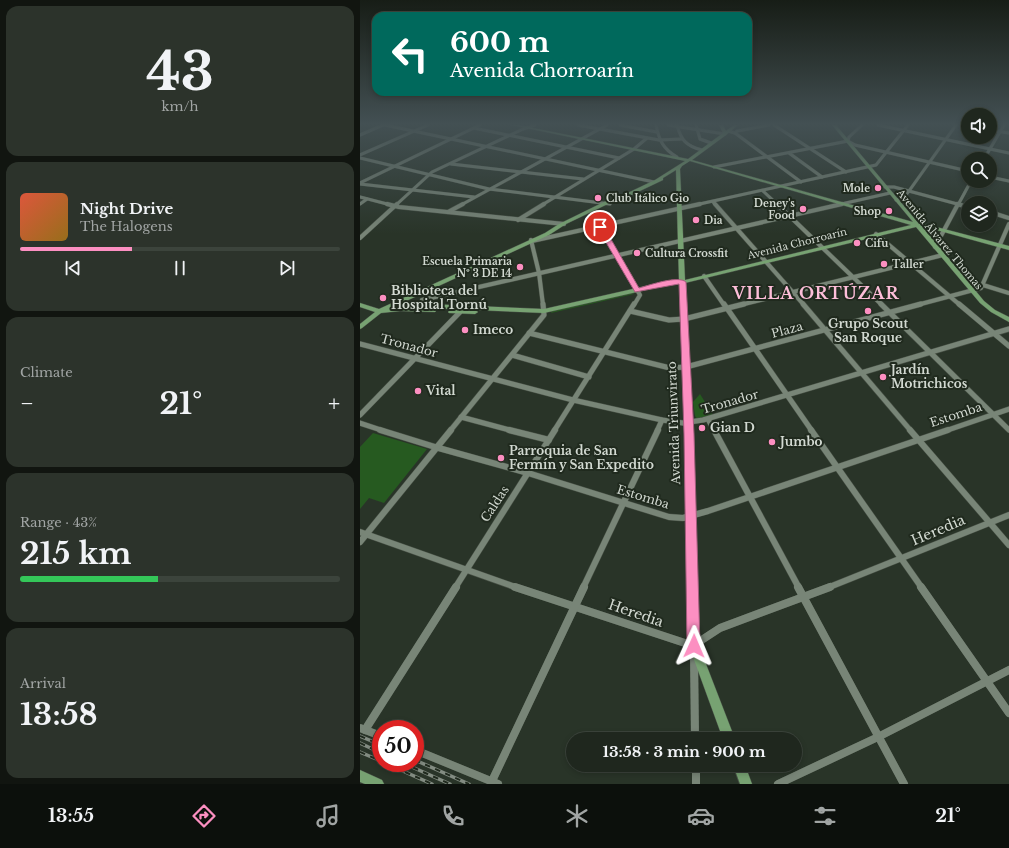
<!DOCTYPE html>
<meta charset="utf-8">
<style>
:root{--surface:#1f271e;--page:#2c332b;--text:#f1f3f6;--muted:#a1a5a4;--line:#3c443c;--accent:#fc8fc1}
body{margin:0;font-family:"Libre Baskerville",serif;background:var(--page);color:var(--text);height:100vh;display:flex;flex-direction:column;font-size:15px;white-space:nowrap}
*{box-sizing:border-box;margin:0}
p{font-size:13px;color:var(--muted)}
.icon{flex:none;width:22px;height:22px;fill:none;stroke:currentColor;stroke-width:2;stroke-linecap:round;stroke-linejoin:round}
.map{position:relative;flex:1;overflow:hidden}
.details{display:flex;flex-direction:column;gap:6px;padding:6px;background:#111510;width:360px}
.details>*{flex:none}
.top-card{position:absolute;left:12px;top:12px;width:380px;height:84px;border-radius:12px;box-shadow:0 2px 6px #0003,0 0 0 1px var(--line);background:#00695c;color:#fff;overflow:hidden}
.controls{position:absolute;left:601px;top:108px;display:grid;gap:8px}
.controls a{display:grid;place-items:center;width:36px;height:36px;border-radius:50%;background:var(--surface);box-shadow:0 2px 6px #0003,0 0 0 1px var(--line);font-size:20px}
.speed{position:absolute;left:12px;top:720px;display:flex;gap:8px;font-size:20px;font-weight:700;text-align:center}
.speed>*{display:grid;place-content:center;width:52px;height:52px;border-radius:50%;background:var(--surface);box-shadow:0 2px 6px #0003,0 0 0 1px var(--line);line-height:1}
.speed .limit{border:6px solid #d22;background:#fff;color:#111}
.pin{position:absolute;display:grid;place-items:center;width:34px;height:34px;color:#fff;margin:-17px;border:2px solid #fff;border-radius:50%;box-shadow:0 1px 4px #0007}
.me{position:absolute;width:44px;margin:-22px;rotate:1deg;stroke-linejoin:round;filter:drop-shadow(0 0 3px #0008)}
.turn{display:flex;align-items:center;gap:14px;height:84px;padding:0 12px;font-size:18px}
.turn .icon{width:52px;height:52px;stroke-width:2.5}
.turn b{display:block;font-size:28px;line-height:34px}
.big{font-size:30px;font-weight:700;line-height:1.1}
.details .widget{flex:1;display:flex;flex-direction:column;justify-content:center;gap:6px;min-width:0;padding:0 14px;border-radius:12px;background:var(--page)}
.details .dial{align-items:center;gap:0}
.dial b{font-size:52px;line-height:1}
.song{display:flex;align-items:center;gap:12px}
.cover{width:48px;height:48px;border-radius:6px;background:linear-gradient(135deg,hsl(10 70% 55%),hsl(40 70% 35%))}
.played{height:4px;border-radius:2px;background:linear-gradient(90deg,var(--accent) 35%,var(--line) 35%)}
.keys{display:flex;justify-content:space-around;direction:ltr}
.heat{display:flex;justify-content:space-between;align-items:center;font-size:22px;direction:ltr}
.charge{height:6px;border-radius:3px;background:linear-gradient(90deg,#34c759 43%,var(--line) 0)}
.trip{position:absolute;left:206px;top:732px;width:236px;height:40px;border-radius:20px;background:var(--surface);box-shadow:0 2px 6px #0003,0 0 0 1px var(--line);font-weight:700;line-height:40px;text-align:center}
.tabs{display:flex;height:64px;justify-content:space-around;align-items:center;background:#0c100c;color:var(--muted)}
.tabs .icon{width:28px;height:28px}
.tabs .on{color:var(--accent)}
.tabs b{font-size:18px;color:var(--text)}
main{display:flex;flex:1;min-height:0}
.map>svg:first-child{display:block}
</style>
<main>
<section class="details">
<div class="widget dial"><b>43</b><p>km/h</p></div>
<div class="widget">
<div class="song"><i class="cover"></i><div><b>Night Drive</b><p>The Halogens</p></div></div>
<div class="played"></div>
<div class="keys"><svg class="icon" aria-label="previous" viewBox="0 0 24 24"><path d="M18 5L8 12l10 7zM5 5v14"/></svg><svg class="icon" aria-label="pause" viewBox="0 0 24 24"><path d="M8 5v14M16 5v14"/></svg><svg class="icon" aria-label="next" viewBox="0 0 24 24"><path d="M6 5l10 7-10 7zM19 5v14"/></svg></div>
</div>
<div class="widget"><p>Climate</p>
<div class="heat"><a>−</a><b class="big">21°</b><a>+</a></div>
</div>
<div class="widget"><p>Range · 43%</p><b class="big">215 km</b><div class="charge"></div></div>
<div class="widget"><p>Arrival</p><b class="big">13:58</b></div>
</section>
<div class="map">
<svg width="649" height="784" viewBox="0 0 649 784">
<rect width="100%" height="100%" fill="#293428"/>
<g fill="#265a20">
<path d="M273,293l1,1 -83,19 1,-2z"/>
<path d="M340,394l13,21 -16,4 -2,-3 -2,-14z"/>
<path d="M13,433l54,16 -43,54 -15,-5 -9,11v-62z"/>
</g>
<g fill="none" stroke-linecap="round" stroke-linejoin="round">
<defs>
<g id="minor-far4">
<path d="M25,125l269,57"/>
<path d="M218,125l81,15 22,-1"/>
<path d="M260,125l37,7"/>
<path d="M296,125c3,15 7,24 21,32"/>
<path d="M308,125l57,9"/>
<path d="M317,125c4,15 9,21 25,25"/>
<path d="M336,125l4,14 11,4"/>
<path d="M414,125l72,47"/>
<path d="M518,125l131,28"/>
<path d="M605,125h3"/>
<path d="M114,128l145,30"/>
<path d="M630,130l19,3"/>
<path d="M368,131l7,2 66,49"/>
<path d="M375,133l2,-2 32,-6"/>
<path d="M0,135l23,-10"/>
<path d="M488,141l7,4 113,26"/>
<path d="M488,141l1,-4 13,-12"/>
<path d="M429,153l33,24"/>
<path d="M0,155l68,-30"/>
<path d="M0,158l129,31 121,15"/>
<path d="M624,159l20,-34"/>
<path d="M91,164l132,15"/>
<path d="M354,167l134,-26"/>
<path d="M630,177l19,4"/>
<path d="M0,183l120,-58"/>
<path d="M0,184l114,13"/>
<path d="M525,187h9l67,18"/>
<path d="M403,191l15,14"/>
<path d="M0,197l31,8"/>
<path d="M536,200l7,-2 6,-7 47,-66"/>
<path d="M353,202l3,3"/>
<path d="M0,204l7,-5"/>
<path d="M36,205l36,-33 91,-43 12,-4"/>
<path d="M101,205l146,-80"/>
<path d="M182,205l92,-56 13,-11"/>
<path d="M335,205l181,-40 32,-40"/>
<path d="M477,205l53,-12"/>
<path d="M598,205l13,-24"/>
</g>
<g id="minor-far3">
<path d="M27,204l12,3 165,17"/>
<path d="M355,204l89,101"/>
<path d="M417,204l105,101"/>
<path d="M597,204l11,3"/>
<path d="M88,212l15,-8"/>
<path d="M630,212l19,6"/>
<path d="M158,220l26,-16"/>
<path d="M240,227l40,68 -6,10"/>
<path d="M516,234l84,71"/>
<path d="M0,238l37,-34"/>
<path d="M171,240l8,33 4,32"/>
<path d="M172,241l168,-37"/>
<path d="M575,247l23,-43"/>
<path d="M344,276l20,29"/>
<path d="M623,285l26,8"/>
<path d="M62,300l420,-96"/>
<path d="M380,305l203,-50"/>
<path d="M557,305l64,-17 28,-64"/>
</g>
<g id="minor-far2">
<path d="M364,304l88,127"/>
<path d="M443,304l108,127"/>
<path d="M521,304l128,126"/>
<path d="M599,304l50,42"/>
<path d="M270,311l39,9 15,-1 60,-15"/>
<path d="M169,333l141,35 16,-1 235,-63"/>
<path d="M0,344l213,56 89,20 21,3 20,-3 306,-91"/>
<path d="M152,355l77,22"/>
<path d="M0,415l100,-103"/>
<path d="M101,417l52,14"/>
<path d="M348,419l6,12"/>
<path d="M0,423l24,8"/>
<path d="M90,431l94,-116 -1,-11"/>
<path d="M194,431l80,-127"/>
<path d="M297,431l5,-11"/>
<path d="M585,431l64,-22"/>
</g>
<g id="minor-far1">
<path d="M20,430l55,17 93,26 141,44 14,1 25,-7 240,-81"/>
<path d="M149,430l40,10"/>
<path d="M354,430l85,158"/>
<path d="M451,430l111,158"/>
<path d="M550,430l99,115"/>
<path d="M0,532l158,56"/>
<path d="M0,542l91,-112"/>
<path d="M95,588l100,-158"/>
<path d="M223,588l75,-158"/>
<path d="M467,588l182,-73"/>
</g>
<g id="minor">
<path d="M155,587l179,59"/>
<path d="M438,587l106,197"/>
<path d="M561,587l88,126"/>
<path d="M334,645l26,-17 110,-41"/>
<path d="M334,653l1,86"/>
<path d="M0,728l21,8"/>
<path d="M5,730l91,-143"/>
<path d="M55,750l83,34"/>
<path d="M336,765v19"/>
<path d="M132,781l92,-194"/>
<path d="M418,784l100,-47 131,-67"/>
</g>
<g id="major">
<path d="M152,125h6l170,34 35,-26 -4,-8h4l3,6 8,-6h4l-12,10 -34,25 221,62 -81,-97h4l83,99h6l84,22v4l-87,-24 62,75 11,9 14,7v5l-18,-10 -11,-9 -64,-76 -231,56 8,151 6,212 36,93h-12l-34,-93 -4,-212 -5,-150 -12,1 -124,28 -117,-5 -10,-5 3,-2 8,3 116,5 124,-28h11l-3,-111 -13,8v2l-40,19 -11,3 -46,22 -17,11 -158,73 9,-1 33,2 2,1 1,1 -1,1 -35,-1 -19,2 -19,15 -2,1v-5l15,-12 -15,-5v-4l19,6 166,-76 14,-9 49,-24 9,-2 38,-18 30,-19zM330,161l221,64 -226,55 -5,-111 2,-3z"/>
<path d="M91,310h24l3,2 -3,2 -26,-1 -1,-1 1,-1z"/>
<path d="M373,765h12l7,19h-12z"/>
<path d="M0,770l22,10 2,4h-19l-5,-2z"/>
</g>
</defs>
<use href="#minor-far4" stroke="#485146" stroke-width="3.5"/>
<use href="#minor-far3" stroke="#485146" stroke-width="5"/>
<use href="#minor-far2" stroke="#485146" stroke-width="6"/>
<use href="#minor-far1" stroke="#485146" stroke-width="7"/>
<use href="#minor" stroke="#485146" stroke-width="8"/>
<use href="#major" stroke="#485146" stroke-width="1"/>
<use href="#minor-far4" stroke="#788577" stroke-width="3"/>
<use href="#minor-far3" stroke="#788577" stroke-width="4"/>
<use href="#minor-far2" stroke="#788577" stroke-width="5"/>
<use href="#minor-far1" stroke="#788577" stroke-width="6"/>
<use href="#minor" stroke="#788577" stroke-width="8"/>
<use href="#major" fill="#77a272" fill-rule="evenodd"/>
<defs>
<g id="rail">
<path d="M0,736l21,9"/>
<path d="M0,743l21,10"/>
<path d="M0,752l21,9"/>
<path d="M55,760l54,24"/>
<path d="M25,763l47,21"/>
<path d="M43,763l47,21"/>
</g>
</defs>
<use href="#rail" stroke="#838c82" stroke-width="3.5"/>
<use href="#rail" stroke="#202a1e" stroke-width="2" stroke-dasharray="5.5" stroke-linecap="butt"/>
</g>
<linearGradient id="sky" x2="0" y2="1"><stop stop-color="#171d16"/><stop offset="0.53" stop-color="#435053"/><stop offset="1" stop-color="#435053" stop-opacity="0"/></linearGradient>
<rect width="649" height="234" fill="url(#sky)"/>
<path fill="#fc8fc1" stroke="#a45d7d" d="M240,225l4,2 35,61c11,-3 39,-13 47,-6l8,152 6,212 -2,4 -4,2 -5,-2 -2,-4 -3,-212 -5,-150 -44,8 -38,-65z"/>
<g fill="#fc8fc1" stroke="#202a1e" stroke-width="1.5">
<circle cx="518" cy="188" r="4"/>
<circle cx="238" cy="198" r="4"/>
<circle cx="443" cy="209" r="4"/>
<circle cx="529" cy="211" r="4"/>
<circle cx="336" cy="220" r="4"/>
<circle cx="497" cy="243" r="4"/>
<circle cx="277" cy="253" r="4"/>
<circle cx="524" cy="264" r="4"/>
<circle cx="160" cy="267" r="4"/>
<circle cx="23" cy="298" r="4"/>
<circle cx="508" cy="311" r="4"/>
<circle cx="105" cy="330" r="4"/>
<circle cx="523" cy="377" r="4"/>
<circle cx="58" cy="391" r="4"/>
<circle cx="342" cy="428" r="4"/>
<circle cx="412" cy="442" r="4"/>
<circle cx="141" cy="458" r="4"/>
</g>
<g text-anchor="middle" stroke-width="4" stroke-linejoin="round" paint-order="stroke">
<g font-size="10" font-weight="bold" fill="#d2d9d1" stroke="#202a1e" text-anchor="start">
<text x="510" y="192" text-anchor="end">Mole</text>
<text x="246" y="202">Club Itálico Gio</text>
<text x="435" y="207" text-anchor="end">Deney's<tspan x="435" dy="12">Food</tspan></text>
<text x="521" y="215" text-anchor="end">Shop</text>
<text x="344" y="224">Dia</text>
<text x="505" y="247">Cifu</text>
<text x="285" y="257">Cultura Crossfit</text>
<text x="152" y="265" text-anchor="end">Escuela Primaria<tspan x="152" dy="12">Nº 3 DE 14</tspan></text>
<text x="532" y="268">Taller</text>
</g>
<g font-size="10" fill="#d2d9d1" stroke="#202a1e">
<text transform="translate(580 239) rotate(50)" y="4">Avenida Álvarez Thomas</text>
<text transform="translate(437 243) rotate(-14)" y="4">Avenida Chorroarín</text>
</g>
<g font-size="12" font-weight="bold" fill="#d2d9d1" stroke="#202a1e" text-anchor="start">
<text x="31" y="295">Biblioteca del<tspan x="31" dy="14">Hospital Tornú</tspan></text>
<text x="508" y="328" text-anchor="middle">Grupo Scout<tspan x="508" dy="14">San Roque</tspan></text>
<text x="113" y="334">Imeco</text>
<text x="531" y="374">Jardín<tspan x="531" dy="14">Motrichicos</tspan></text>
<text x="66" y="395">Vital</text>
<text x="350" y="432">Gian D</text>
<text x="420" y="446">Jumbo</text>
<text x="149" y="455">Parroquia de San<tspan x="149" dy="14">Fermín y San Expedito</tspan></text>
</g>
<g font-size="12" fill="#d2d9d1" stroke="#202a1e">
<text transform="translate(427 330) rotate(-15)" y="4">Plaza</text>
<text transform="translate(49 346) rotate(15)" y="4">Tronador</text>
<text transform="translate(370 402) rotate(-16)" y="4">Tronador</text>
<text transform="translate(596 415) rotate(-18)" y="4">Estomba</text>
<text transform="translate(314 423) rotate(-92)" y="4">Avenida Triunvirato</text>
<text transform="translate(283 497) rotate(17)" y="4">Estomba</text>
<text transform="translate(135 504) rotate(-57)" y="4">Caldas</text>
</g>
<g font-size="14" fill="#d2d9d1" stroke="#202a1e">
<text transform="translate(578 530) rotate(-23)" y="5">Heredia</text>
<text transform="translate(276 613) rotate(19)" y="5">Heredia</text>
</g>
<g font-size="16" font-weight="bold" letter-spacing="1" fill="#fdbed9" stroke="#202a1e">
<text x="456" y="299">VILLA ORTÚZAR</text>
</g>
</g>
</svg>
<div class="controls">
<a><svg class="icon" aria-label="sound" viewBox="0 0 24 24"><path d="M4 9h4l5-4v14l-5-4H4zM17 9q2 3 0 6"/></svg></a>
<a><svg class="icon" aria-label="search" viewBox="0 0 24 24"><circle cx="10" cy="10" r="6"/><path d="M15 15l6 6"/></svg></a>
<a><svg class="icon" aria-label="layers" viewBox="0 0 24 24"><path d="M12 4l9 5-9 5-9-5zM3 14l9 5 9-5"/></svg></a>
</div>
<div class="speed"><div class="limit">50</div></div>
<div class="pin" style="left:240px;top:227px;background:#d93025"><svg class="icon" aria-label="arrive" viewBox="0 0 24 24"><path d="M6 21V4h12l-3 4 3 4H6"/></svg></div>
<svg class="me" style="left:334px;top:646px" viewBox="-20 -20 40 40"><path d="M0-17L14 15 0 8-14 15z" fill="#fc8fc1" stroke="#fff" stroke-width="4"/></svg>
<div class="trip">13:58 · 3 min · 900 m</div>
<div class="top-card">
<div class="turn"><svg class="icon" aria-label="left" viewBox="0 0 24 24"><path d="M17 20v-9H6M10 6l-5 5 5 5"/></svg><div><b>600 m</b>Avenida Chorroarín</div></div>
</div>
</div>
</main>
<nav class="tabs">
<b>13:55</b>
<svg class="icon on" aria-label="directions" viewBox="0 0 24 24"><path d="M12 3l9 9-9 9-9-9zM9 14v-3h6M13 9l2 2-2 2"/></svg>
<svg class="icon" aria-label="music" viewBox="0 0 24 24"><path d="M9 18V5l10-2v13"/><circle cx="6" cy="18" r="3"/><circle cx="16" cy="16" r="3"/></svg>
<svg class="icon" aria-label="phone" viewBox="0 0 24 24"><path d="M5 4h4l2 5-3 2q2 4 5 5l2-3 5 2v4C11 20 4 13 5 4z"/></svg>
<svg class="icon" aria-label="climate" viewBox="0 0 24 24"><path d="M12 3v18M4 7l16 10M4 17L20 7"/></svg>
<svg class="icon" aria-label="car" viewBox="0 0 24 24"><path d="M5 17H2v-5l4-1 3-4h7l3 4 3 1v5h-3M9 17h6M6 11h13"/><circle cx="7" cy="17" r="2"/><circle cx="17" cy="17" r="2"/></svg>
<svg class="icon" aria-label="filters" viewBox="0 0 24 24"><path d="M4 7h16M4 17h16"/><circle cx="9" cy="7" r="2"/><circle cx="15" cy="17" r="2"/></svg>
<b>21°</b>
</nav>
